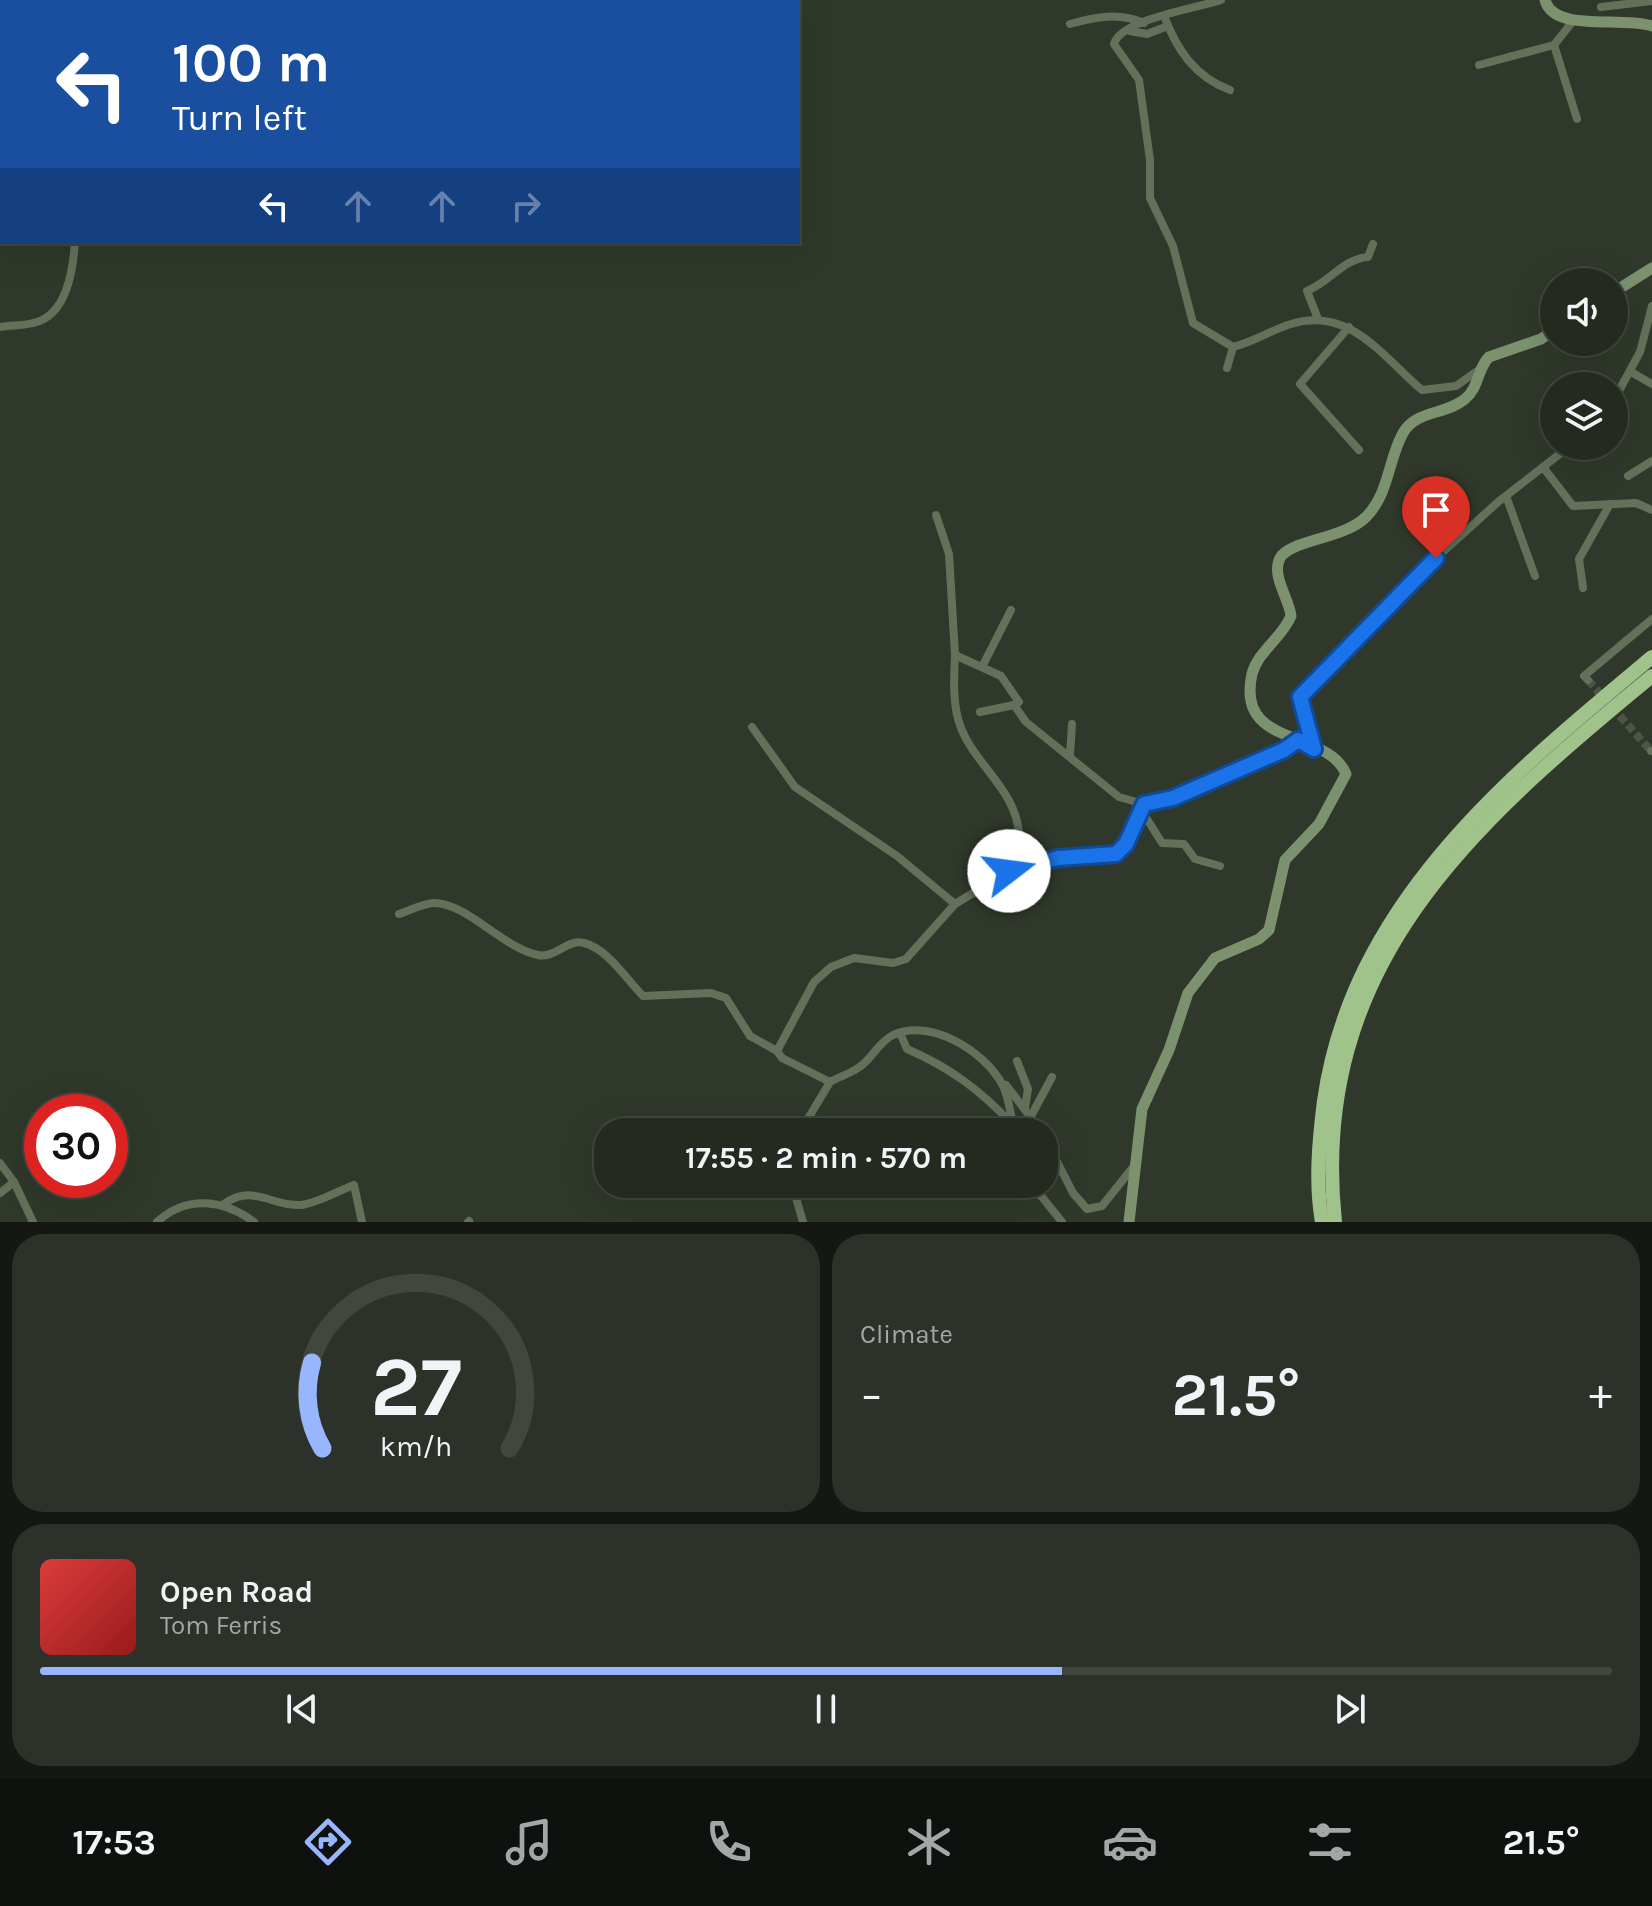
<!DOCTYPE html>
<meta charset="utf-8">
<style>
:root{--surface:#242a20;--page:#2c3229;--text:#f1f3f6;--muted:#a3a7a5;--line:#41463e;--accent:#98b6fd}
body{margin:0;font-family:Karla,sans-serif;background:var(--page);color:var(--text);height:100vh;display:flex;flex-direction:column;font-size:30px;white-space:nowrap}
*{box-sizing:border-box;margin:0}
p{font-size:26px;color:var(--muted)}
.icon{flex:none;width:44px;height:44px;fill:none;stroke:currentColor;stroke-width:2;stroke-linecap:round;stroke-linejoin:round}
.map{position:relative;height:1222px;overflow:hidden}
.panel{display:flex;flex-direction:column;gap:12px;padding:12px;background:#141712;flex:1}
.panel>*{flex:none}
.top-card{position:absolute;left:0px;top:0px;width:800px;height:244px;box-shadow:0 8px 32px #0002,0 0 0 2px var(--line);background:#1a4fa0;color:#fff;overflow:hidden}
.buttons{position:absolute;left:1540px;top:268px;display:grid;gap:16px}
.buttons a{display:grid;place-items:center;width:88px;height:88px;border-radius:50%;background:var(--surface);box-shadow:0 8px 32px #0002,0 0 0 2px var(--line);font-size:40px}
.speed{position:absolute;left:24px;top:1094px;display:flex;gap:16px;font-size:40px;font-weight:700;text-align:center}
.speed>*{display:grid;place-content:center;width:104px;height:104px;border-radius:50%;background:var(--surface);box-shadow:0 8px 32px #0002,0 0 0 2px var(--line);line-height:1}
.speed .limit{border:12px solid #d22;background:#fff;color:#111}
.pin{position:absolute;display:grid;place-items:center;width:68px;height:68px;color:#fff;margin:-82px -34px;border-radius:50% 50% 50% 0;rotate:-45deg;box-shadow:0 0 8px #0007}
.pin .icon{rotate:45deg}
.me{position:absolute;width:88px;margin:-44px;rotate:75deg;stroke-linejoin:round;filter:drop-shadow(0 0 6px #0008)}
.turn{display:flex;align-items:center;gap:28px;height:168px;padding:0 40px;font-size:36px}
.turn .icon{width:104px;height:104px;stroke-width:2.5}
.turn b{display:block;font-size:56px;line-height:68px}
.lanes{display:flex;align-items:center;height:76px;padding:0 40px;background:#0003;justify-content:center;gap:40px;direction:ltr}
.lanes .off{opacity:.35}
.big{font-size:60px;font-weight:700;line-height:1.1}
.panel .tile{flex:1;display:flex;flex-direction:column;justify-content:center;gap:12px;min-width:0;padding:0 28px;border-radius:32px;background:var(--page)}
.panel .dial{align-items:center;gap:0}
.dial svg{height:208px;overflow:visible;fill:none;stroke:var(--line);stroke-width:7;stroke-linecap:round;text-anchor:middle}
.dial text{fill:var(--text);stroke:none}
.song{display:flex;align-items:center;gap:24px}
.cover{width:96px;height:96px;border-radius:12px;background:linear-gradient(135deg,hsl(0 70% 55%),hsl(0 70% 35%))}
.played{height:8px;border-radius:4px;background:linear-gradient(90deg,var(--accent) 65%,var(--line) 65%)}
.keys{display:flex;justify-content:space-around;direction:ltr}
.heat{display:flex;justify-content:space-between;align-items:center;font-size:44px;direction:ltr}
.panel .tiles{flex:1;display:grid;gap:12px;grid-template-columns:1fr 1fr}
.tile:last-child{grid-column:span 2}
.trip{position:absolute;left:594px;top:1118px;width:464px;height:80px;border-radius:32px;background:var(--surface);box-shadow:0 8px 32px #0002,0 0 0 2px var(--line);font-weight:700;line-height:80px;text-align:center}
.menu{display:flex;height:128px;justify-content:space-around;align-items:center;background:#0e110d;color:var(--muted)}
.menu .icon{width:56px;height:56px}
.menu .current{color:var(--accent)}
.menu b{font-size:36px;color:var(--text)}
.map>svg:first-child{display:block}
</style>
<div class="map">
<svg width="1652" height="1222" viewBox="0 0 1652 1222">
<rect width="100%" height="100%" fill="#30382b"/>
<g fill="none" stroke-linecap="round" stroke-linejoin="round">
<path stroke="#4d5448" stroke-width="8" stroke-dasharray="8 4" stroke-linecap="butt" d="M1588,680l63,71"/>
<g stroke="#63715b" stroke-width="8">
<path d="M266,0v2"/>
<path d="M1221,0c-23,8 -100,19 -107,44l25,36 11,80v38l23,48 20,77 40,24c21,-5 38,-17 58,-23 59,-18 92,33 131,66l34,-4 24,-17"/>
<path d="M534,2v-2"/>
<path d="M1601,7l51,-6"/>
<path d="M1164,16c13,34 31,61 66,74"/>
<path d="M1070,24c25,-7 49,-12 74,-1"/>
<path d="M1130,31l17,3 21,-8"/>
<path d="M1554,45l23,74"/>
<path d="M1479,65l75,-20 19,-24"/>
<path d="M1318,319l-11,-28c24,-10 36,-32 61,-34l5,-13"/>
<path d="M0,327c11,-2 22,-1 33,-4 34,-7 40,-53 42,-81"/>
<path d="M1349,327l-49,57 59,66"/>
<path d="M1227,368l6,-21"/>
<path d="M1631,372l21,12"/>
<path d="M1614,400l26,-48 12,-46"/>
<path d="M1543,467l30,39 63,-3 16,7"/>
<path d="M1628,476l24,-15"/>
<path d="M1506,496l29,80"/>
<path d="M936,515l13,39 6,101 46,21 18,26 -5,3 12,17 93,75 25,7 29,-6 111,-48 14,-10"/>
<path d="M1583,588l-4,-29 31,-55"/>
<path d="M955,655c-1,24 -3,50 6,73 15,38 57,64 58,108 0,12 -7,23 -10,35"/>
<path d="M983,665l28,-55"/>
<path d="M1588,680l-4,-4 68,-57"/>
<path d="M980,712l34,-7"/>
<path d="M752,727l43,60 102,69 58,48"/>
<path d="M1314,749l-14,-52 113,-118 85,-77 72,-56"/>
<path d="M1651,751h1"/>
<path d="M1070,755l2,-31"/>
<path d="M1142,811l20,32 22,1 11,15 25,7"/>
<path d="M399,914c10,-3 25,-11 35,-11 33,0 69,45 104,52 17,4 30,-17 46,-12 24,6 42,36 59,53l68,-3 15,5 24,38 27,15"/>
<path d="M900,1033l7,16c42,18 73,41 104,74"/>
<path d="M1017,1061l11,28 -3,19"/>
<path d="M830,1082c9,-5 19,-8 28,-14 14,-8 19,-25 35,-33 38,-17 91,16 109,49 8,14 8,33 13,48"/>
<path d="M1006,1085l36,47"/>
<path d="M1031,1116l21,-39"/>
<path d="M800,1132l30,-50 -48,-24 -5,-7 37,-69 17,-15 23,-9 39,5 13,-4 49,-55 54,-33 49,-13 58,-4 10,-10 18,-40"/>
<path d="M1044,1136l29,57 14,16 15,-3 32,-40"/>
<path d="M0,1163l14,19 19,40"/>
<path d="M792,1184l11,38"/>
<path d="M1029,1184l2,6 11,7 20,25"/>
<path d="M0,1193l14,-11"/>
<path d="M224,1204c29,-21 48,3 77,1 18,-2 36,-14 53,-20l8,37"/>
<path d="M157,1222c30,-28 68,-22 97,0"/>
<path d="M468,1222l1,-1"/>
</g>
<g stroke="#7c926f" stroke-width="11">
<path d="M1545,0c9,33 75,16 107,26"/>
<path d="M1614,292l38,-24"/>
<path d="M1129,1222l13,-113 27,-59 19,-57 27,-35 44,-19 10,-9 16,-70 34,-36 27,-50c-19,-46 -111,-25 -94,-100 6,-23 30,-36 39,-58 -2,-18 -20,-40 -11,-58 10,-18 64,-19 86,-41 23,-23 22,-57 37,-84 13,-23 43,-18 62,-34 14,-11 12,-30 24,-42l52,-18 13,-9"/>
</g>
<g stroke="#a0c28b" stroke-width="14">
<path d="M1322,1222c-7,-39 -3,-82 2,-121 28,-198 184,-324 328,-444"/>
<path d="M1335,1222c-27,-257 137,-398 317,-546"/>
</g>
</g>
<g fill="none" stroke-linecap="round" stroke-linejoin="round">
<defs>
<path id="route" d="M1009,871l49,-13 58,-4 10,-10 18,-40 29,-6 111,-48 14,-10 16,9 -14,-52 136,-139"/>
</defs>
<use href="#route" stroke="#114b97" stroke-width="20"/>
<use href="#route" stroke="#1a73e8" stroke-width="14"/>
</g>
</svg>
<div class="buttons">
<a><svg class="icon" aria-label="sound" viewBox="0 0 24 24"><path d="M4 9h4l5-4v14l-5-4H4zM17 9q2 3 0 6"/></svg></a>
<a><svg class="icon" aria-label="layers" viewBox="0 0 24 24"><path d="M12 4l9 5-9 5-9-5zM3 14l9 5 9-5"/></svg></a>
</div>
<div class="speed"><div class="limit">30</div></div>
<div class="pin" style="left:1436px;top:558px;background:#d93025"><svg class="icon" aria-label="arrive" viewBox="0 0 24 24"><path d="M6 21V4h12l-3 4 3 4H6"/></svg></div>
<svg class="me" style="left:1009px;top:871px" viewBox="-20 -20 40 40"><circle r="19" fill="#fff"/><path d="M0-13L10 11 0 6-10 11z" fill="#1a73e8"/></svg>
<div class="trip">17:55 · 2 min · 570 m</div>
<div class="top-card">
<div class="turn"><svg class="icon" aria-label="left" viewBox="0 0 24 24"><path d="M17 20v-9H6M10 6l-5 5 5 5"/></svg><div><b>100 m</b>Turn left</div></div>
<div class="lanes"><svg class="icon" aria-label="left" viewBox="0 0 24 24"><path d="M17 20v-9H6M10 6l-5 5 5 5"/></svg><svg class="icon off" aria-label="ahead" viewBox="0 0 24 24"><path d="M12 20V5M6 11l6-6 6 6"/></svg><svg class="icon off" aria-label="ahead" viewBox="0 0 24 24"><path d="M12 20V5M6 11l6-6 6 6"/></svg><svg class="icon off" aria-label="right" viewBox="0 0 24 24"><path d="M7 20v-9h11M14 6l5 5-5 5"/></svg></div>
</div>
</div>
<section class="panel">
<div class="tiles">
<div class="tile dial"><svg viewBox="0 0 100 80">
<path d="M14 69A42 42 0 1 1 86 69"/>
<path d="M14 69A42 42 0 0 1 10 36" stroke="#98b6fd"/>
<text x="50" y="56" font-size="32" font-weight="700">27</text>
<text x="50" y="72" font-size="11">km/h</text>
</svg></div>
<div class="tile"><p>Climate</p>
<div class="heat"><a>−</a><b class="big">21.5°</b><a>+</a></div>
</div>
<div class="tile">
<div class="song"><i class="cover"></i><div><b>Open Road</b><p>Tom Ferris</p></div></div>
<div class="played"></div>
<div class="keys"><svg class="icon" aria-label="previous" viewBox="0 0 24 24"><path d="M18 5L8 12l10 7zM5 5v14"/></svg><svg class="icon" aria-label="pause" viewBox="0 0 24 24"><path d="M8 5v14M16 5v14"/></svg><svg class="icon" aria-label="next" viewBox="0 0 24 24"><path d="M6 5l10 7-10 7zM19 5v14"/></svg></div>
</div>
</div>
</section>
<nav class="menu">
<b>17:53</b>
<svg class="icon current" aria-label="directions" viewBox="0 0 24 24"><path d="M12 3l9 9-9 9-9-9zM9 14v-3h6M13 9l2 2-2 2"/></svg>
<svg class="icon" aria-label="music" viewBox="0 0 24 24"><path d="M9 18V5l10-2v13"/><circle cx="6" cy="18" r="3"/><circle cx="16" cy="16" r="3"/></svg>
<svg class="icon" aria-label="phone" viewBox="0 0 24 24"><path d="M5 4h4l2 5-3 2q2 4 5 5l2-3 5 2v4C11 20 4 13 5 4z"/></svg>
<svg class="icon" aria-label="climate" viewBox="0 0 24 24"><path d="M12 3v18M4 7l16 10M4 17L20 7"/></svg>
<svg class="icon" aria-label="car" viewBox="0 0 24 24"><path d="M5 17H2v-5l4-1 3-4h7l3 4 3 1v5h-3M9 17h6M6 11h13"/><circle cx="7" cy="17" r="2"/><circle cx="17" cy="17" r="2"/></svg>
<svg class="icon" aria-label="filters" viewBox="0 0 24 24"><path d="M4 7h16M4 17h16"/><circle cx="9" cy="7" r="2"/><circle cx="15" cy="17" r="2"/></svg>
<b>21.5°</b>
</nav>
